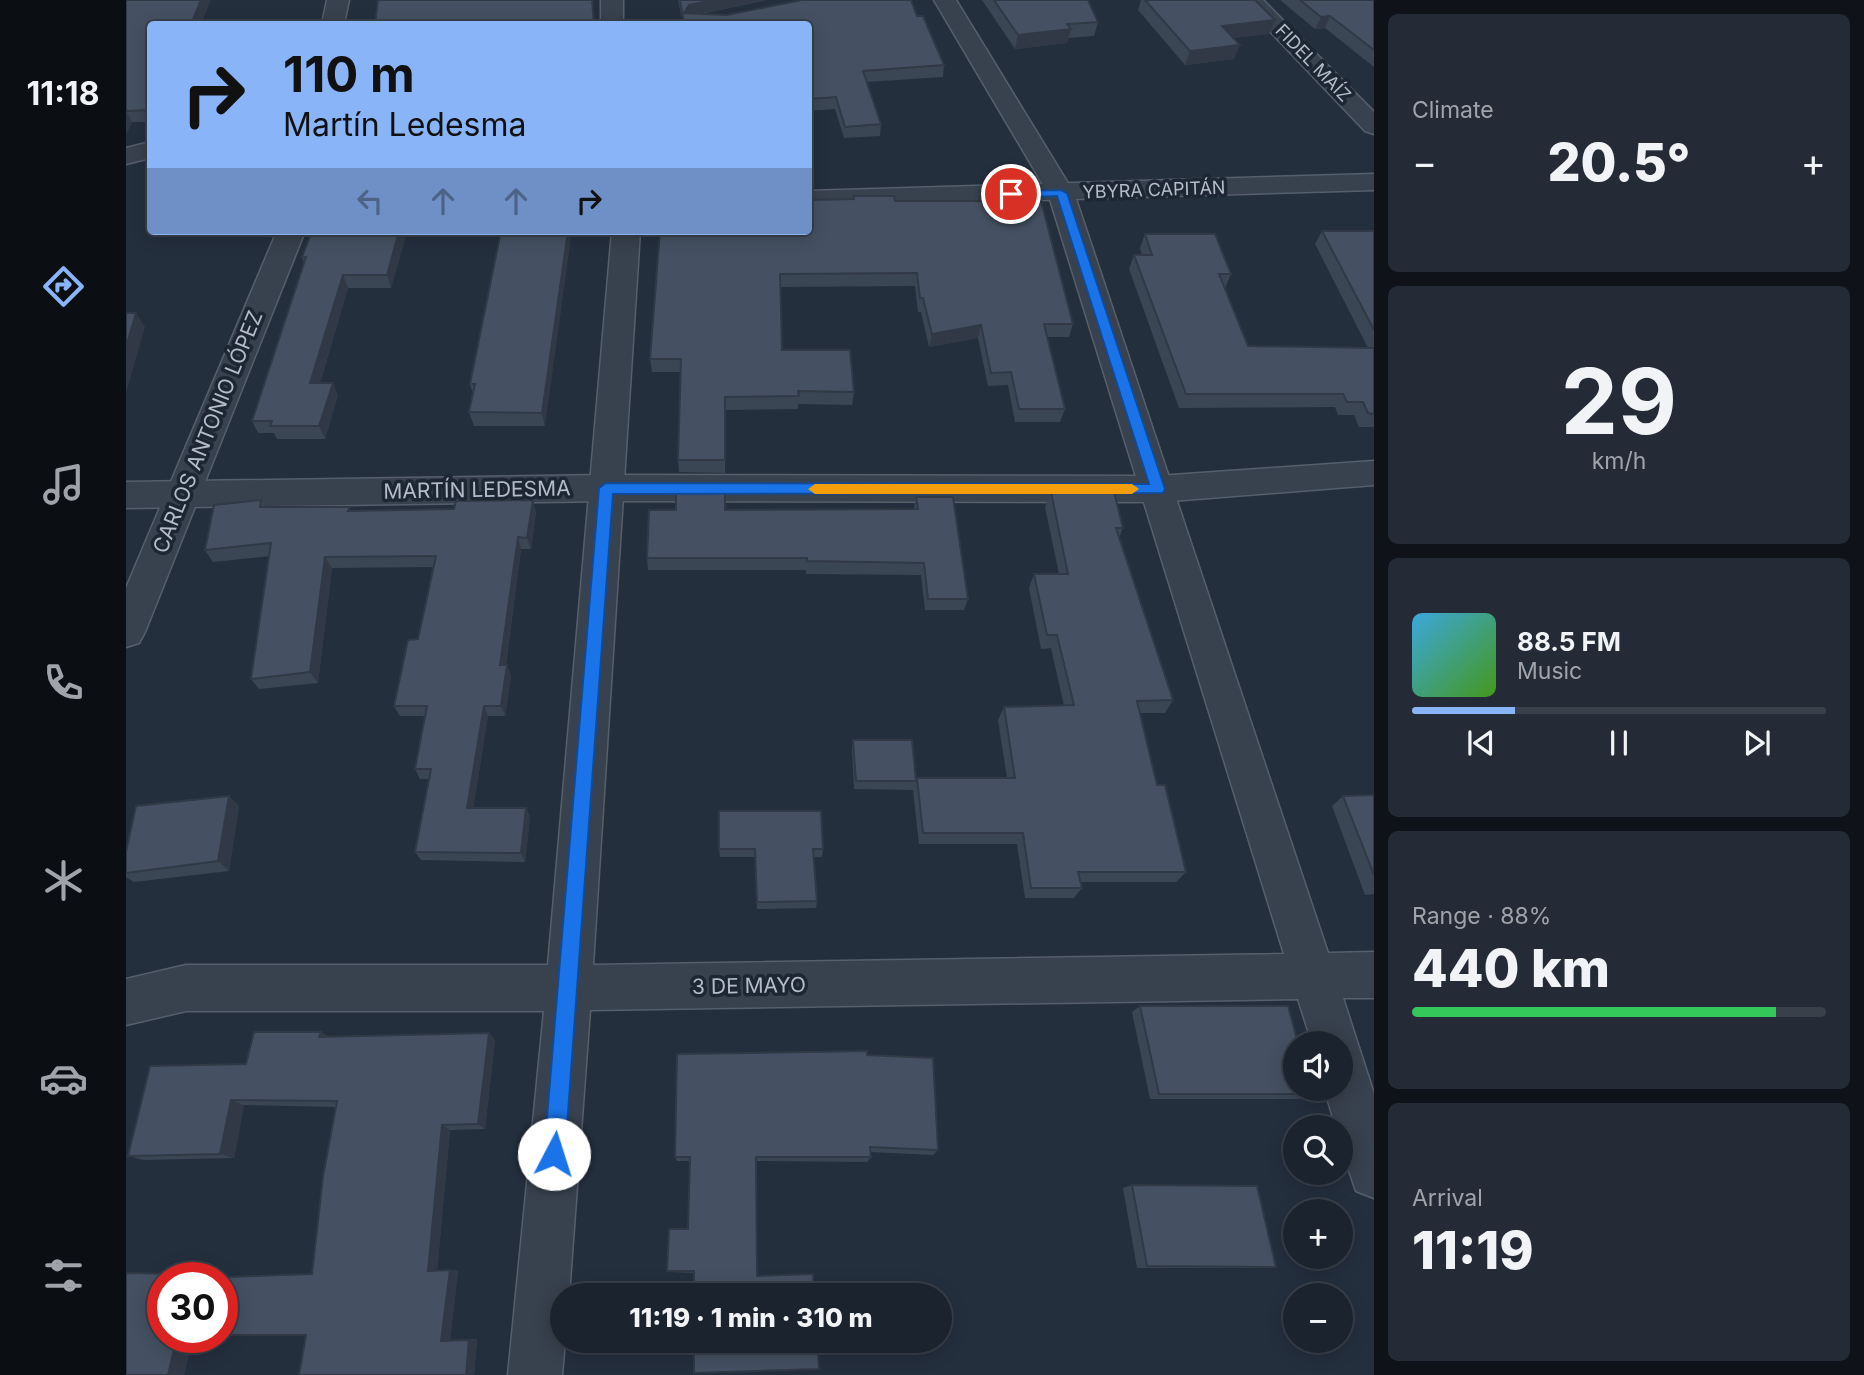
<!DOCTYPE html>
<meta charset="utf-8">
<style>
:root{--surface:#1b232e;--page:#242b36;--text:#f1f3f6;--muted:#a0a4aa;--line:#39404a;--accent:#8ab4f8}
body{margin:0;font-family:Inter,sans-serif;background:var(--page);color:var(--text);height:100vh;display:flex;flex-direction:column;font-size:26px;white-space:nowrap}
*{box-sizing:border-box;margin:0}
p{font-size:23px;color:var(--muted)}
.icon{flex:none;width:38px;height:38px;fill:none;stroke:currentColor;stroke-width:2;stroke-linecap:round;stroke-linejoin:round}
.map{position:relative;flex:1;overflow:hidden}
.drawer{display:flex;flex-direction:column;gap:14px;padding:14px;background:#0f1319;width:490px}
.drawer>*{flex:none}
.hud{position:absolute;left:21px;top:21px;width:665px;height:214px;border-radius:7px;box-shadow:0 4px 18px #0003,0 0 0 2px var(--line);background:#8ab4f8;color:#111;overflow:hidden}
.tools{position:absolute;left:1157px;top:1031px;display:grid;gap:14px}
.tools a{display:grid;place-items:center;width:70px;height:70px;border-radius:50%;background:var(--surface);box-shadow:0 4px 18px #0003,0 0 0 2px var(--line);font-size:35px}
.speed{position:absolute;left:21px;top:1262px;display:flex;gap:14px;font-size:35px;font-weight:700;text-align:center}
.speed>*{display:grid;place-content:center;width:91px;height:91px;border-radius:50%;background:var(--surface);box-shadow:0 4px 18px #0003,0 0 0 2px var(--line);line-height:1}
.speed .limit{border:10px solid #d22;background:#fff;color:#111}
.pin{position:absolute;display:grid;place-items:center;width:60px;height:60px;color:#fff;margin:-30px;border:4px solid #fff;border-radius:50%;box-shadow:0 2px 7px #0007}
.me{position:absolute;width:77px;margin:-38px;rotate:5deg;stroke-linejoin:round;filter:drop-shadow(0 0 5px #0008)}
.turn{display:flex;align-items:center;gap:24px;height:147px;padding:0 21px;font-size:32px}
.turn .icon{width:91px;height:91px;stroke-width:2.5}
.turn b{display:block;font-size:49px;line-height:60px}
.lanes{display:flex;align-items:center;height:66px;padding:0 21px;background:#0003;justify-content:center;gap:35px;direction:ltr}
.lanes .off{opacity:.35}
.big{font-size:52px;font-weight:800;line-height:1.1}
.drawer .tile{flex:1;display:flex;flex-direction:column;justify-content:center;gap:10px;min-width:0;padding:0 24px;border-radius:10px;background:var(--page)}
.drawer .dial{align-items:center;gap:0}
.dial b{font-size:91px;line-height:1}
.song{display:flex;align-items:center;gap:21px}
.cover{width:84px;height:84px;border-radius:10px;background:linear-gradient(135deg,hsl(200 70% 55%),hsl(100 70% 35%))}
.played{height:7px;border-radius:4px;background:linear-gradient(90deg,var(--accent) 25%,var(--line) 25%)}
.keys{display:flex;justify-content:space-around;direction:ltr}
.heat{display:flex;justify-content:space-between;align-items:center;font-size:38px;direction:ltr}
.charge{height:10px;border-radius:5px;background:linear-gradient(90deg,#34c759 88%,var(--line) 0)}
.trip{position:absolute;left:424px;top:1283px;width:402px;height:70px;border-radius:35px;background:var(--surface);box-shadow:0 4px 18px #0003,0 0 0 2px var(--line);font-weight:800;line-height:70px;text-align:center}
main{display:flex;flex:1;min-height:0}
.tab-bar{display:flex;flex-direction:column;width:126px;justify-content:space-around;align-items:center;background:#0b0e12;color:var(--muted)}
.tab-bar .icon{width:49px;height:49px}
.tab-bar .on{color:var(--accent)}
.tab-bar b{font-size:32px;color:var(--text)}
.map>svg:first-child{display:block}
</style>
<main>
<nav class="tab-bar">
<b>11:18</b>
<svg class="icon on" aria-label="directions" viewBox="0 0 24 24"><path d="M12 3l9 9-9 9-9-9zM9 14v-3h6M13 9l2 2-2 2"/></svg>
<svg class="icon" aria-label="music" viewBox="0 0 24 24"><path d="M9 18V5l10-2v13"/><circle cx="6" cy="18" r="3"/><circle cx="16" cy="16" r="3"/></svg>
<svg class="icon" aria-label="phone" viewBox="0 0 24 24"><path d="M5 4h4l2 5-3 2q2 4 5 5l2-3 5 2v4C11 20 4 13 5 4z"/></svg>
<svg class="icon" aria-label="climate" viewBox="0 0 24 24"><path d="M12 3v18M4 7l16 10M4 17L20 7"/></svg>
<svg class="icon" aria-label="car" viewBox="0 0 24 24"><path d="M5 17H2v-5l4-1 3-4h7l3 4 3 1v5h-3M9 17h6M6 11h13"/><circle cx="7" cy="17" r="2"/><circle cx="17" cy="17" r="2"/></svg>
<svg class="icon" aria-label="filters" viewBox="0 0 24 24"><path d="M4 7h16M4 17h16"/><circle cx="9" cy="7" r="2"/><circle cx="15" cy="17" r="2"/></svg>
</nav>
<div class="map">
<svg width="1248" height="1375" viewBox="0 0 1248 1375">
<rect width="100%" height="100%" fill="#242f3e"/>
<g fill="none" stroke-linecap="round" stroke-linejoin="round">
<defs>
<g id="minor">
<path d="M201,0h22l-5,24h-22z"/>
<rect x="475" y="0" width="22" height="24"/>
<path d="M808,0h22l118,193 254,760 46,-1v46h-31l31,96v104l-18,-7 -16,-47v-17h-4l-12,-39h16v-45h-28l-14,-44 -708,11 -21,285h-7v45h3l-3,35h-54l36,-364h-358l-60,14v-46l60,-14h362l64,-734h28l-47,734 691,-11 -236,-761z"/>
<path d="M24,142v16l-24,6v-16z"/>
<path d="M151,231h28l-160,401 -6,11 -13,4v-59z"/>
</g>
<g id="tertiary">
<path d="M1114,0h23l111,112v22l-9,-3z"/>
<path d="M1248,174v16l-566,17v-16z"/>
<path d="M1248,461v24l-216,17 -552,-1 -480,7v-26l480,-7 552,1z"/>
</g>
</defs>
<use href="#minor" stroke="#565f6c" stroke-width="3"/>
<use href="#tertiary" stroke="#565f6c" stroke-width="3"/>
<use href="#minor" fill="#38414e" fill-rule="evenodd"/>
<use href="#tertiary" fill="#38414e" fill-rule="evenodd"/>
</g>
<g fill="#3b4654">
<path d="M0,0l24,24v98h-18l-6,12z"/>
<path d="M552,0h89l-66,14 26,1 142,-14 48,15 27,49 -1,12 -76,5 14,42 -1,12 -36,2 -9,-29 -27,2v-87h-125z"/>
<path d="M856,0h106l10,22 -4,14 -26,2 -1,5 -52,6z"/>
<path d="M1015,0h114l20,20 -6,14 -36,4 1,21 -49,6 -47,-55z"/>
<path d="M1154,0h94v67l-49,-39 -10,1z"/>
<path d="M769,201l178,123 -4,13h-22l18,72 -5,13h-45l-7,-37 -20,1 -10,-48 -49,9 -8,-35h-3l-3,-26 -135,1 2,63 72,42 -2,13 -54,-1v5l-72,1 -1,63 -46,-1 -1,-12 3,-88h-29l-2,-13 10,-128z"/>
<path d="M186,231h95l-16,57h-43l-28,95 18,12 -13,44h-48l-3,-6h-16l-6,-12 52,-158 -2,-6z"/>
<path d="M375,231l44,195h-71l-5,-14 4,-18 -3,-10z"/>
<path d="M1196,231h52v196h-15l-5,-12h-16l-3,-8 -156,1 -50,-139 5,-14h8l-2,-7 5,-14 86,40 -6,14 23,58 120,2 -53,-104z"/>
<path d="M925,492l72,36 -4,10 54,162 -8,13h-25l17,72 29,87 -10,10h-96l2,6 -8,10h-49l-8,-54h-98l-6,-54 -59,-1 -2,-40 1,-9 63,41 1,-3h90l-9,-58 6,-13 60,-1 -13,-58 -10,1 -12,-61 5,-14h25l-14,-67z"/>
<path d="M790,497l52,102 -4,11h-39l-4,-35 -115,-1v-4h-158l-1,-12 78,-48 189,-1z"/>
<path d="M135,500l3,7 87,4 185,1 -5,37h-10l-15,116h1l4,11 -6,40h-17l-15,92h53l4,9 -5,45 -104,-2 -6,-8 14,-73h-9l-5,-10 10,-53h-25l-6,-10 24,-67 15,-72 -101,1 -14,115 -59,6 -8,-10 19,-123 -57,6 -8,-12z"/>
<path d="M1248,795v99l-9,1 -33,-89 11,-10z"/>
<path d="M113,806l-10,65 -95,11 -8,-5v-25z"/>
<path d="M593,849h104l-1,8h-8l3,44 -1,7 -59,1 -2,-52h-35z"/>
<path d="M1014,1006l172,88 -13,5h-149l-18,-87z"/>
<path d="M128,1032h67l8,5 160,-4 6,7 -10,89 -35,1 -13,141 13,-1 8,1 -8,69 27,-1 -3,36h-175l7,-40h-84v-57h-59v59h30l-9,38h-58v-102l66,1 16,1 -1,2 105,-3 11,-97 13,-70 -92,-2 -10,53 -90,2 -16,-4 22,-90 96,-2z"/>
<path d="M741,1055l71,95 -5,5 -63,-3 1,5 -4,5 -111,-1 1,115 57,19 -120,-22 -24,-1 -3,-1 21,-42 2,-68h-13l-2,-4z"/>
<path d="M1006,1185l144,82 -13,1h-126l-14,-80z"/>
</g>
<g fill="#303945">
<path d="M75,0h10l-10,24h-10z"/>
<path d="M588,0h53l-78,16 -5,-3 5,-8z"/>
<path d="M1204,16l-5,12 -10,1 6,-12z"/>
<path d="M1149,20l-6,14 -52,6 5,-14z"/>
<path d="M945,29l-4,14 -52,6 3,-14z"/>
<path d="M1114,45l-6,14 -49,6 5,-14z"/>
<path d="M0,111l6,11 -6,12z"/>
<path d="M273,231h8l-16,57 -4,-13z"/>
<path d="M442,231h4l-27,195 -3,-13z"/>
<path d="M217,275l5,13 -32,107 -6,-12z"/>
<path d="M10,313l9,14 -19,66v-46z"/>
<path d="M855,325l-3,13 -49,9 3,-13z"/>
<path d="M207,383l5,12 -13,44 -6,-13z"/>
<path d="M407,500l3,12 -5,37 -4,-11z"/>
<path d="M392,537l3,12 -17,127 -4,-11z"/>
<path d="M199,557l7,11 -14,115 -8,-11z"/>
<path d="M381,665l4,11 -6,40 -4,-10z"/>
<path d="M358,706l4,10 -16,101 -5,-9z"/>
<path d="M103,796l10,10 -10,65 -11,-10z"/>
<path d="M400,808l4,9 -5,45 -4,-9z"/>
<path d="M195,1032l10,7 -12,-2z"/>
<path d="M363,1033l6,7 -10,89 -7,-5z"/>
<path d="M105,1100l13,5 -10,53 -14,-4z"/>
<path d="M316,1125l8,5 -13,142 -9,-1z"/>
<path d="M324,1270l8,1 -8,69 -9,1z"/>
<path d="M66,1274l16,1 -1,3h-16z"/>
<path d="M51,1337h16l-9,38h-16z"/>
<path d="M351,1339l-3,36h-8l3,-35z"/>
</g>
<g fill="#455162" stroke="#303945" stroke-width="2">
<path d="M0,0h75l-10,24h-41v86l-24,1z"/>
<path d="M252,0h214l2,24h-219z"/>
<path d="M554,0h34l-25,5 -5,8 43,2 75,-15h109l6,16h6l21,49 -81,6 18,53 -36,3 -9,-30 -28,2v-75h-124z"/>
<path d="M868,0h94l10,22 -31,2 4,5 -53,6z"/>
<path d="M1019,0h110l20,20 -53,6 18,19 -50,6z"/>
<path d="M1174,0h74v50l-44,-34 -9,1z"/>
<path d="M728,196h40l1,5h146l32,123h-29l21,85h-46l-8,-37 -20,1 -10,-48 -49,9 -9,-36h-3l-3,-25 -137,1 2,76h68l4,42 -56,-1 1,5 -74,1v63h-47l3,-101h-31l10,-128h148v-31l46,-1z"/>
<path d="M186,231h87l-12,44h-44l-33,108h23l-14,43h-49l2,-5h-20l54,-164h-4z"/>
<path d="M375,231h67l-26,182 -73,-1 6,-28h-5z"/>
<path d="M1196,231h52v99z"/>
<path d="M1019,234h70l16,40h-12l29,72 126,2v66l-6,-1 -5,-11h-16l-4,-8h-157l-52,-139h18z"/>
<path d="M0,313h10l-10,34z"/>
<path d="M550,491h49v19l193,-1 -2,-12h37l15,102h-40l-4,-36 -117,-2v-3h-160l2,-48h27z"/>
<path d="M925,492h63l9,36h-7l57,172 -36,1 20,84h8l21,87h-108l4,16h-51l-8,-55h-100l-6,-55h98l-11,-71 70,-2 -17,-70h-10l-13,-61h34z"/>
<path d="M135,500l-1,7h90l-2,4 106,-2 2,-8 77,-1 -6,38 -9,-1 -18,128h7l-6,41h-17l-17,102h59l-5,45 -106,-1 16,-83h-16l12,-63h-33l14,-66 10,-1 18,-83 -111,1 -15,115 -59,7 20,-136 -66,7 9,-45z"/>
<path d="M727,740h59l4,41h-60z"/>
<path d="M1248,795v80l-31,-79z"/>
<path d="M103,796l-11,65 -92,12v-21l10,-46z"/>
<path d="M593,811h102l2,38h-10l4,52 -60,1 -2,-53h-36z"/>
<path d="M1014,1006h148l10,37h-3v45h16l1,6h-153z"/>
<path d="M128,1032h67l-2,5 170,-4 -11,91 -36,1 -14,146 22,-1 -9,71 28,-1 -3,35h-167l7,-40h-84v-57h-22l112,-4 11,-97 14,-76 -106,-1 -11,54 -92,2 22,-90 96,-2z"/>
<path d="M741,1051v4l66,3 5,92 -68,-3 1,10h-115l1,119 56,-2 1,21h-120v-24h-27l2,-42h19l2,-72h-15l2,-103z"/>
<path d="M1006,1185l125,1 19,81 -129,-1z"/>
<path d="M0,1273l66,1 -1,4h-28v59h14l-9,38h-42z"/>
<path d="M568,1340h123l2,29 -125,4z"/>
</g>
<path fill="#1a73e8" stroke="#114b97" stroke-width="2" d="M935,190l6,3 98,296 -2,4 -550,1 -48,660 -3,7 -8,3 -7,-3 -3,-7 55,-666 7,-5 543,1 -92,-288 -46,2 -6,-4 6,-3z"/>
<path fill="#f59e0b" d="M689,484h317l7,5 -7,5h-317l-7,-5z"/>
<g text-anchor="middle" stroke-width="7" stroke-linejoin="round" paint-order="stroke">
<g font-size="18" fill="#b4bcc9" stroke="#1d2633">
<text transform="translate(1187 63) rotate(46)" y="6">FIDEL MAÍZ</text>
<text transform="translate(1028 190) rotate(-2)" y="6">YBYRA CAPITÁN</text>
</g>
<g font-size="21" fill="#b4bcc9" stroke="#1d2633">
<text transform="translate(82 432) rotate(-68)" y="7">CARLOS ANTONIO LÓPEZ</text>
<text transform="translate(351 490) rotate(-1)" y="7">MARTÍN LEDESMA</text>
<text transform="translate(623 986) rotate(-1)" y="7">3 DE MAYO</text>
</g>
</g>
</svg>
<div class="tools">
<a><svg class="icon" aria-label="sound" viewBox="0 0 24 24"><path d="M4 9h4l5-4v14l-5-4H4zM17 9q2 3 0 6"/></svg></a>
<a><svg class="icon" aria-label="search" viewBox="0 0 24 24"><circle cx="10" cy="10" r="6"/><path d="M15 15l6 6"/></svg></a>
<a>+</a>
<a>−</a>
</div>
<div class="speed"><div class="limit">30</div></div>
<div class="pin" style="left:885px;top:194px;background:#d93025"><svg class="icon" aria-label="arrive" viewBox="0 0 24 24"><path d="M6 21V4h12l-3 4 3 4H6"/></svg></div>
<svg class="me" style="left:428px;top:1154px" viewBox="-20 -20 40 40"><circle r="19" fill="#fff"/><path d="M0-13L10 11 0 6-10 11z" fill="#1a73e8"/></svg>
<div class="trip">11:19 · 1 min · 310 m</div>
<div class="hud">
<div class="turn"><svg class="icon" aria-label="right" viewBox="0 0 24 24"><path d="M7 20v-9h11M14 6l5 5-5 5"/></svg><div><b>110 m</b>Martín Ledesma</div></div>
<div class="lanes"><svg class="icon off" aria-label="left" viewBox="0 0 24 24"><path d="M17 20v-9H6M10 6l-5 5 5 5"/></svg><svg class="icon off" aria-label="ahead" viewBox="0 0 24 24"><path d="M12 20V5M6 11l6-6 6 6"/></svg><svg class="icon off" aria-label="ahead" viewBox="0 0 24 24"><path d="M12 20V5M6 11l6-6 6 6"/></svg><svg class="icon" aria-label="right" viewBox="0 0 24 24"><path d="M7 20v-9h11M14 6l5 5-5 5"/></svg></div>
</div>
</div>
<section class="drawer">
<div class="tile"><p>Climate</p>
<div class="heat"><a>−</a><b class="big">20.5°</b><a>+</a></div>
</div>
<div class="tile dial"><b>29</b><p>km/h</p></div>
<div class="tile">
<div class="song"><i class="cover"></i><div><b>88.5 FM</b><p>Music</p></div></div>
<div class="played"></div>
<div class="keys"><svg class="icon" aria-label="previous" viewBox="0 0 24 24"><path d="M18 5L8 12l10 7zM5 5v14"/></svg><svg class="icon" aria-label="pause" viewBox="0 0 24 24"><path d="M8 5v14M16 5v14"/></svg><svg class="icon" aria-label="next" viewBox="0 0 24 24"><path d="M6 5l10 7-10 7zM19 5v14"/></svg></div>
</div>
<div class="tile"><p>Range · 88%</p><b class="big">440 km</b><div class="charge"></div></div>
<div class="tile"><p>Arrival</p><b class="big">11:19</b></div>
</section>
</main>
